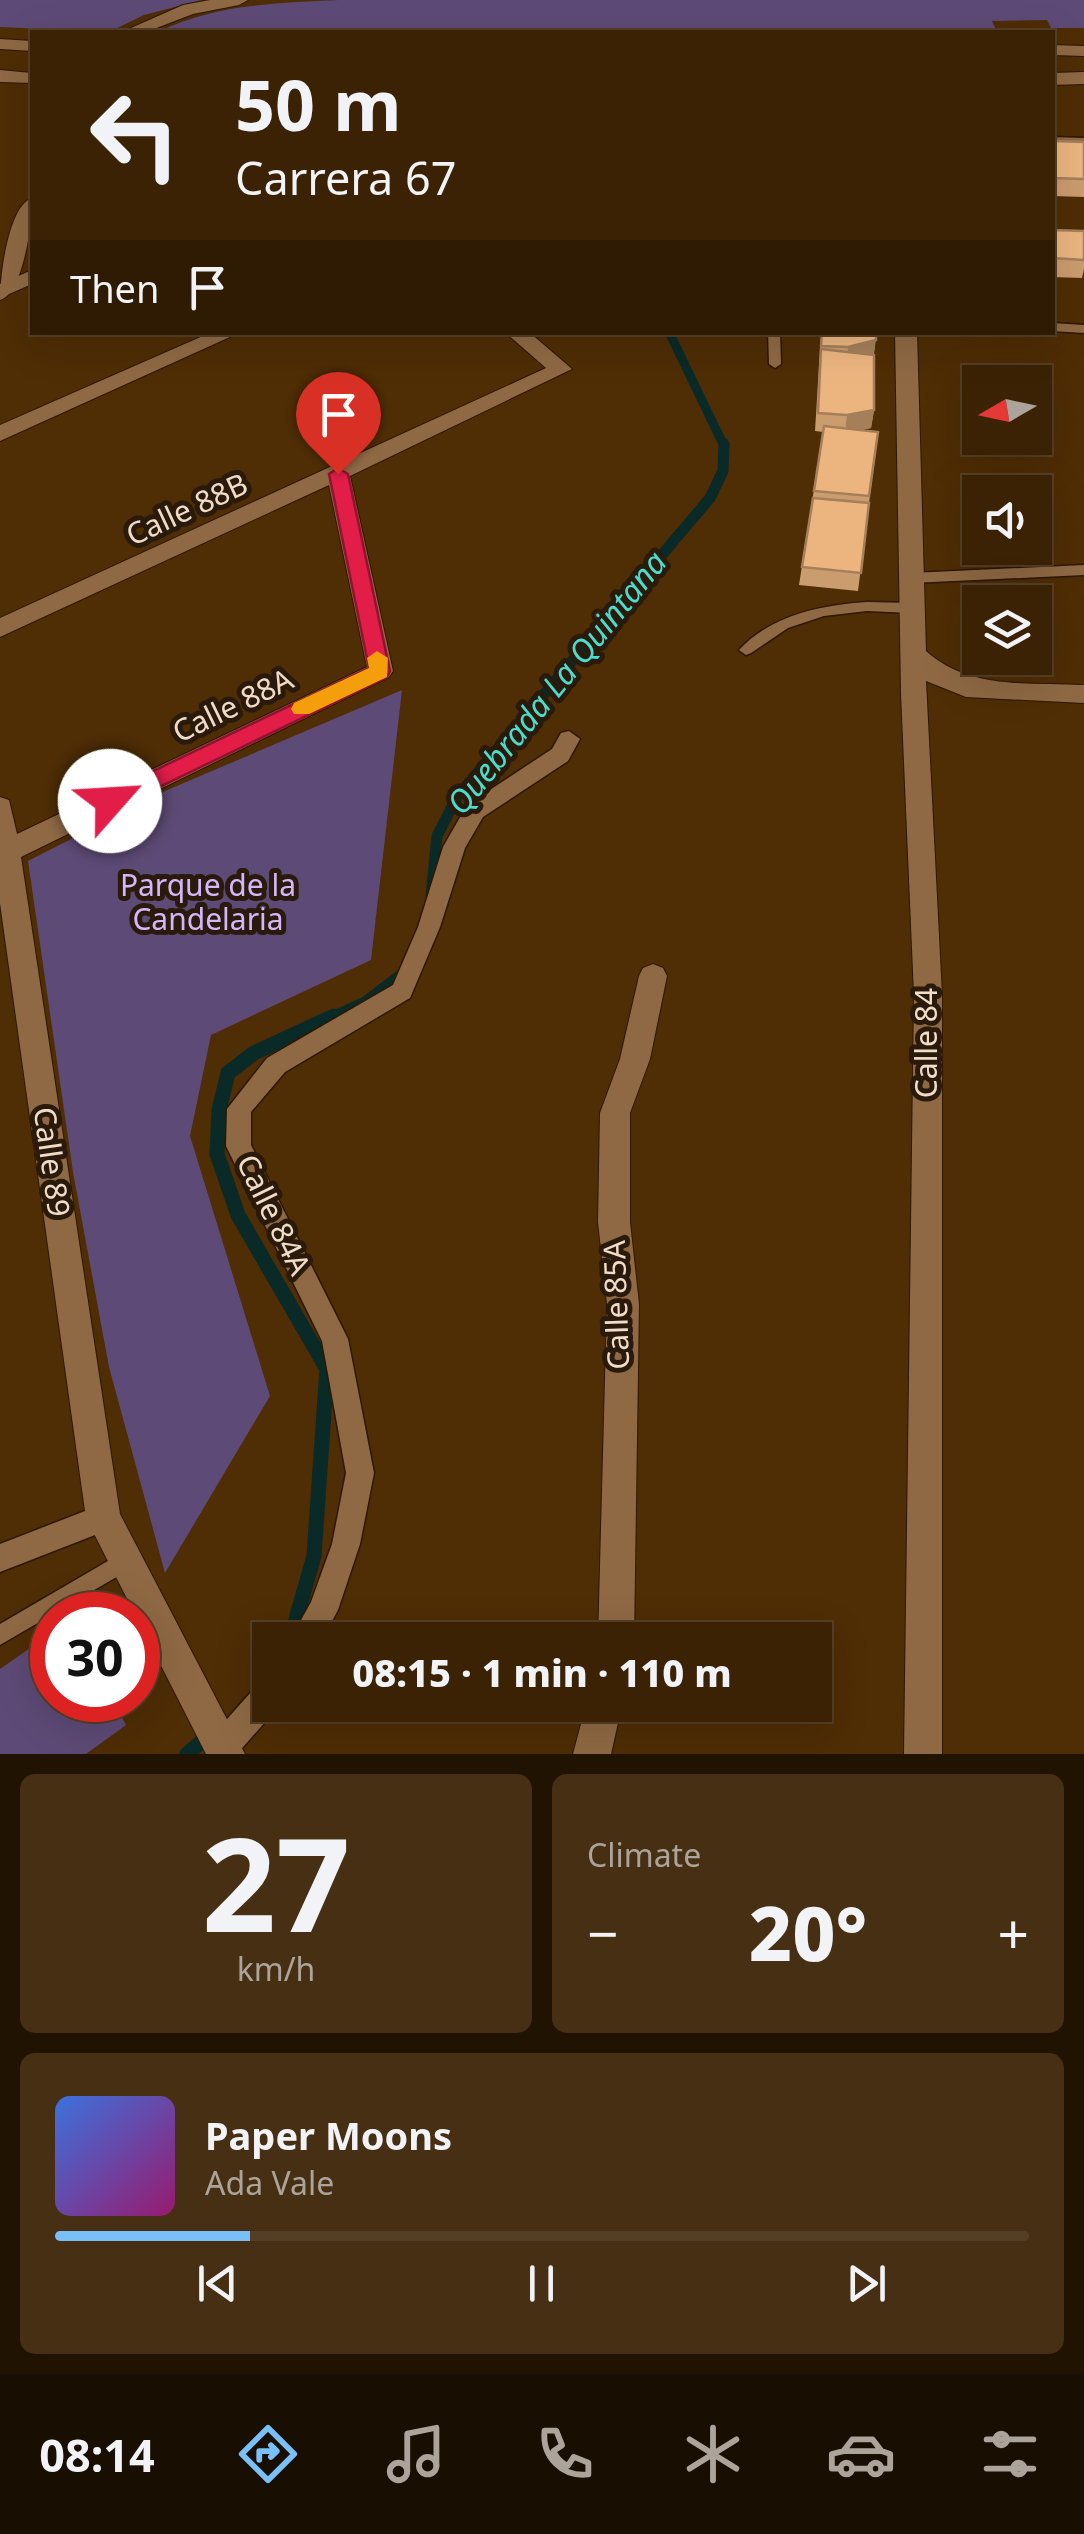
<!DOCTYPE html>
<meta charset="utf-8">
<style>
:root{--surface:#3b2204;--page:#462f13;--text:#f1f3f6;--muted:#aca49a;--line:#543f26;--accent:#79bff8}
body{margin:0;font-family:"Noto Sans",sans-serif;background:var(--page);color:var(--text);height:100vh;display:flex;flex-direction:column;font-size:38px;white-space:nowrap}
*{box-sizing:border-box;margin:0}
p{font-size:32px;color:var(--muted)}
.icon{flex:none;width:55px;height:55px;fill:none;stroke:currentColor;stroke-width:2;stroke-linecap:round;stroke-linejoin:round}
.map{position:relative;height:1754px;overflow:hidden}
.side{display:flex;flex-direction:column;gap:20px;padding:20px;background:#201302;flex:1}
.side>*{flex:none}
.hud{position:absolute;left:30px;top:30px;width:1025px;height:305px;border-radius:0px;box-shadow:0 10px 40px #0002,0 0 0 2px var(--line);background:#3b2204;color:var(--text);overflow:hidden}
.needle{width:65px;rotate:261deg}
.tools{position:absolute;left:962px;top:365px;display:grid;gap:20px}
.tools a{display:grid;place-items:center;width:90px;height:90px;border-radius:0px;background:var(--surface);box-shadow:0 10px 40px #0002,0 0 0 2px var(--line);font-size:50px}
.speed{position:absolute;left:30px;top:1592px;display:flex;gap:20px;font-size:50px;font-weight:700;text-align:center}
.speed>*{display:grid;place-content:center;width:130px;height:130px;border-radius:50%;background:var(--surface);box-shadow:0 10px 40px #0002,0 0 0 2px var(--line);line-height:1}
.speed .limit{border:15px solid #d22;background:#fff;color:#111}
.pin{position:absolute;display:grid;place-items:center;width:85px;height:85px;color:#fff;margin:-102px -42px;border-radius:50% 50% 50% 0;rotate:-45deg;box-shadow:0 0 10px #0007}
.pin .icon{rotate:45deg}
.me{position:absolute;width:110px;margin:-55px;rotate:64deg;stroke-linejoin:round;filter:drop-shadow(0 0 8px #0008)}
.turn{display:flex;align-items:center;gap:35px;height:210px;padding:0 40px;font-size:45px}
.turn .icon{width:130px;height:130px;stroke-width:2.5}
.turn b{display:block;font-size:70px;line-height:85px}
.then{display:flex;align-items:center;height:95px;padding:0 40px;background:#0003;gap:20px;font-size:38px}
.big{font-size:75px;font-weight:800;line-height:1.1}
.side .card{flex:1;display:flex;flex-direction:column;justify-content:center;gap:15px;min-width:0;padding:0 35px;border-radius:15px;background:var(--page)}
.side .dial{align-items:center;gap:0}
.dial b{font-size:130px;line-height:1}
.song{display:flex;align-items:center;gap:30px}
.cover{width:120px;height:120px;border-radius:15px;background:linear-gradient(135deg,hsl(220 70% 55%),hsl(320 70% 35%))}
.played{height:10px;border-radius:5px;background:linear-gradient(90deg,var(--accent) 20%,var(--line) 20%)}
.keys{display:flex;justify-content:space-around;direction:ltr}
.heat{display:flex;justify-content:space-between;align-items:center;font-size:55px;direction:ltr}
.side .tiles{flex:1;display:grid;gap:20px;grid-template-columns:1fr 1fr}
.card:last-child{grid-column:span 2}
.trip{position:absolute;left:252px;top:1622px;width:580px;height:100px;border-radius:0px;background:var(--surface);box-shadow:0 10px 40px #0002,0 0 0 2px var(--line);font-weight:800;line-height:100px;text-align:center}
.menu{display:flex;height:160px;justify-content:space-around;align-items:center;background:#180e02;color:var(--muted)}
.menu .icon{width:70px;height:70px}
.menu .active{color:var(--accent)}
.menu b{font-size:45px;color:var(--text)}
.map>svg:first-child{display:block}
</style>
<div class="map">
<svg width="1084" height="1754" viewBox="0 0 1084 1754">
<rect width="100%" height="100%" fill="#4f2d05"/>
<g fill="#5e4a76">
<path d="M0,0h202l-58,15 -35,17 -109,-5z"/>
<path d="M339,0h745v28h-33l-4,-8 -55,1 4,9 -47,2h-791c56,-28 119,-29 181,-32z"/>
<path d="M402,690l-31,270 -160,75 -21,101 80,260 -105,177 -56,-206 -36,-195 -45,-311 137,-70z"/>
<path d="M52,1633v67h60l14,25 -40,29h-86v-85z"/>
</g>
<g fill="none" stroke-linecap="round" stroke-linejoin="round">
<path stroke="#092a26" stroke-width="9" d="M669,332l55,114"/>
<g stroke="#092a26" stroke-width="11">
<path d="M431,896l6,-60 20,-39 253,-299 13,-27 1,-27"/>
<path d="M328,1019l37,-17 42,-32"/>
</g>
<g stroke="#092a26" stroke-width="15">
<path d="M290,1640l24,-84 13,-187 -89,-154 -21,-61 2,-44 9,-37 26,-20 80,-37"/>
<path d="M258,1694l12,-19"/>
<path d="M187,1754l25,-21"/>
</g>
<defs>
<g id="service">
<path d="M1052,137l32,1v6l-32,-1z"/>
<path d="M1052,323l32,2v8l-32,-2z"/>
<path d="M768,332h12l1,32 -6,4 -6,-4z"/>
<path d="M1084,565v10l-173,8 -7,-5 7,-5z"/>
<path d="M867,602l45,1 7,5 -7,5 -45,-2 -43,5 -36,12 -37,25 -5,2 -7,-5c32,-35 83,-45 128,-48z"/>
<path d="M125,1551l7,3 3,7 -3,7 -132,77v-21z"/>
</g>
<g id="pedestrian">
<path d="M569,731l11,8 -12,22 -85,56 -18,31 -25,79 -30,71 -125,74 -34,40v33l97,194 26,134 -14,71 -22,66 -16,30h-32l21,-38 21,-58 14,-71 -24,-132 -96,-195 1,-37 40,-51 126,-73 25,-58 25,-80 24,-42 85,-56 9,-16z"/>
<path d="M103,1504l10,4 4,10 -4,10 -113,44v-28z"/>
<path d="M270,1679v26h10l-43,49h-28l-2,-6 4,-11 48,-54z"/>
</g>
<g id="minor">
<path d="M32,270v14l-32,14v-14z"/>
<path d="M212,332h29l-241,109v-16z"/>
<path d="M505,332h24l43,37 -222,107 43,195 -4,6 -368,180 99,657 125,240h-39l-120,-236 -86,-615v-106l9,3 8,34 350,-167 -38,-182 -329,152v-19l546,-250z"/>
<path d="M895,332h22l9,319c43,39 102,31 158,34v18l-118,-6 -40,-16 16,314v759h-38l10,-759 -13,-302z"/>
<path d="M653,964l10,4 4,8 -17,83 -20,54v109l9,82 -5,336h-36l9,-336 -9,-82 2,-109 20,-54 19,-83 4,-8z"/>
<path d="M586,1705h36l-11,49h-38z"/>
</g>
<g id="tertiary">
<path d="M210,0h38l-9,5 -46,9 -47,18h-24l61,-27z"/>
<path d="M32,198c1,22 -9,96 -32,102 0,-23 8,-94 32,-102z"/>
</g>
<g id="secondary">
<path d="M0,39l32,2v10l-32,-2z"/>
<path d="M1052,45l32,1v10l-32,-1z"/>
<path d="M0,70l32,3v10l-32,-1z"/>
<path d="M1084,72v12l-32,1v-12z"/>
</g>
</defs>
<use href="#service" stroke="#2f1700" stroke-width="3"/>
<use href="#pedestrian" stroke="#2f1700" stroke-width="3"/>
<use href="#minor" stroke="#2f1700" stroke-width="2"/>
<use href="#tertiary" stroke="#2f1700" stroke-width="2"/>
<use href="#secondary" stroke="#2f1700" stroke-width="2"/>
<use href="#service" fill="#8f6944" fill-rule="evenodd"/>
<use href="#pedestrian" fill="#8f6944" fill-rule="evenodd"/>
<use href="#minor" fill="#8f6944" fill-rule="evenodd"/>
<use href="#tertiary" fill="#8f6944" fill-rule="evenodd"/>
<use href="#secondary" fill="#8f6944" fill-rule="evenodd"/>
</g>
<g fill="#cb9c6e">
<path d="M1052,141l32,1v55l-32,-1z"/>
<path d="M1052,230l32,1v38l-2,9 -30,-1z"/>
<path d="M821,332h55l-2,23v55l-3,18 -11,2 18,2 -20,159 -59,-6 24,-153 -8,-1z"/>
</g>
<g fill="#a57f5a">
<path d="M876,340l-3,18 -27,7 2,-18z"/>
<path d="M874,410l-3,18 -26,5 2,-18z"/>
</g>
<g fill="#ecb580" stroke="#a57f5a" stroke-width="2.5">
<path d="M1052,141l32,1v37l-32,-1z"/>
<path d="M1052,230l32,1v29l-32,-2z"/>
<path d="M822,332h54v8l-28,7 -27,-1z"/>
<path d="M821,349l53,6v55l-27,5 -29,-2z"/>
<path d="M824,426l54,6 -9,64 -55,-5z"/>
<path d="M813,498l56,5 -8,70 -59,-6z"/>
</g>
<path fill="#e11d48" stroke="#92132f" stroke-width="2.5" d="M338,468l10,6 42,197 -3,6 -269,130h-15l-4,-6 4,-6 266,-127 -40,-194z"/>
<path fill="#f59e0b" d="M377,651l11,7 -1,19 -78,37h-15l-3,-5 3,-6 75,-35 -2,-10z"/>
<g text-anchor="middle" stroke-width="10" stroke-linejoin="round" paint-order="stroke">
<g font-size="30" fill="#f1dcc8" stroke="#291a0b">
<text transform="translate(187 510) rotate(-25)" y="10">Calle 88B</text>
<text transform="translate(233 706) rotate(-26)" y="10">Calle 88A</text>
<text transform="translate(927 1043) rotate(-90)" y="10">Calle 84</text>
<text transform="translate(51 1162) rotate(82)" y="10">Calle 89</text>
<text transform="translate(273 1215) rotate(64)" y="10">Calle 84A</text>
<text transform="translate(617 1305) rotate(-92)" y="10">Calle 85A</text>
</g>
<g font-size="30" fill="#d4b6fa" stroke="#291a0b">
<text x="208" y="896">Parque de la<tspan x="208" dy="34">Candelaria</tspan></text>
</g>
<g font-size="32" font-style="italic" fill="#4adccc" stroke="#291a0b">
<text transform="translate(557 683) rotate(-51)" y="11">Quebrada La Quintana</text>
</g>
</g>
</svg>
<div class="tools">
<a><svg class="needle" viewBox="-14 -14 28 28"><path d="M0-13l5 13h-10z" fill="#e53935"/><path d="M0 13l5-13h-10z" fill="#aca49a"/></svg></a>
<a><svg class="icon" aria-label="sound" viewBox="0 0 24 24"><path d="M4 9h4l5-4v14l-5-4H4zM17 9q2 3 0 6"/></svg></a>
<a><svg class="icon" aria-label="layers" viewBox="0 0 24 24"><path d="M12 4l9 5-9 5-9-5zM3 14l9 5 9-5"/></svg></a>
</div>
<div class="speed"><div class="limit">30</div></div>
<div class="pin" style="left:338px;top:474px;background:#d93025"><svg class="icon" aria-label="arrive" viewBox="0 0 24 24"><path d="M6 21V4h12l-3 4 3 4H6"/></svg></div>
<svg class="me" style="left:110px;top:801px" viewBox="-20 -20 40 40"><circle r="19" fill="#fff"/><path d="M0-13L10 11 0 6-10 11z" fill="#e11d48"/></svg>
<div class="trip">08:15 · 1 min · 110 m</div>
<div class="hud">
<div class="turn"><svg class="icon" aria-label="left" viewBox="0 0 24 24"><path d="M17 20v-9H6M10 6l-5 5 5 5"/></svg><div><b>50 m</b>Carrera 67</div></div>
<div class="then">Then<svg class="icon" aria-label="arrive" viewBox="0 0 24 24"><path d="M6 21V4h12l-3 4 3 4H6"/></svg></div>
</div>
</div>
<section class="side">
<div class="tiles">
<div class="card dial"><b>27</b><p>km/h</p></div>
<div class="card"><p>Climate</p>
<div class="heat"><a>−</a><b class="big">20°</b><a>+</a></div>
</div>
<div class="card">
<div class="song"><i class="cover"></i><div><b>Paper Moons</b><p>Ada Vale</p></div></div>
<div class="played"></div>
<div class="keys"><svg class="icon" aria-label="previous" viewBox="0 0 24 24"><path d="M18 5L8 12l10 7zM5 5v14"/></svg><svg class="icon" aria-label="pause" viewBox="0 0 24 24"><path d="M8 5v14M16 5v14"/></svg><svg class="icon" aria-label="next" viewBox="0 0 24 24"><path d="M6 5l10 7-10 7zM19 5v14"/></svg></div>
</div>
</div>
</section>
<nav class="menu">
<b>08:14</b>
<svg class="icon active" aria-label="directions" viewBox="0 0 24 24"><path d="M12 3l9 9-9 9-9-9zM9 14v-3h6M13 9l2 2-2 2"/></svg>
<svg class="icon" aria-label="music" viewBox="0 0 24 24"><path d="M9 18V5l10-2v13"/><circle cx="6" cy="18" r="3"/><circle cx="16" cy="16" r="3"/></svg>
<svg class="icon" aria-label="phone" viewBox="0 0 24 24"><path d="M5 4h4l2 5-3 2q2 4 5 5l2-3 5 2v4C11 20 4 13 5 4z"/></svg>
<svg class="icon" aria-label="climate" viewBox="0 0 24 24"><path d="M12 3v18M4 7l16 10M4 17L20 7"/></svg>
<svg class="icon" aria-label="car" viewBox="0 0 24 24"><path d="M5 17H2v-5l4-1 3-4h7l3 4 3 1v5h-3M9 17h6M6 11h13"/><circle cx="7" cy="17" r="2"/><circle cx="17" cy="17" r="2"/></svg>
<svg class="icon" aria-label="filters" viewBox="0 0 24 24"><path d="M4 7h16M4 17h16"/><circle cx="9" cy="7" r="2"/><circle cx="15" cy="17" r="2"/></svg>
</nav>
